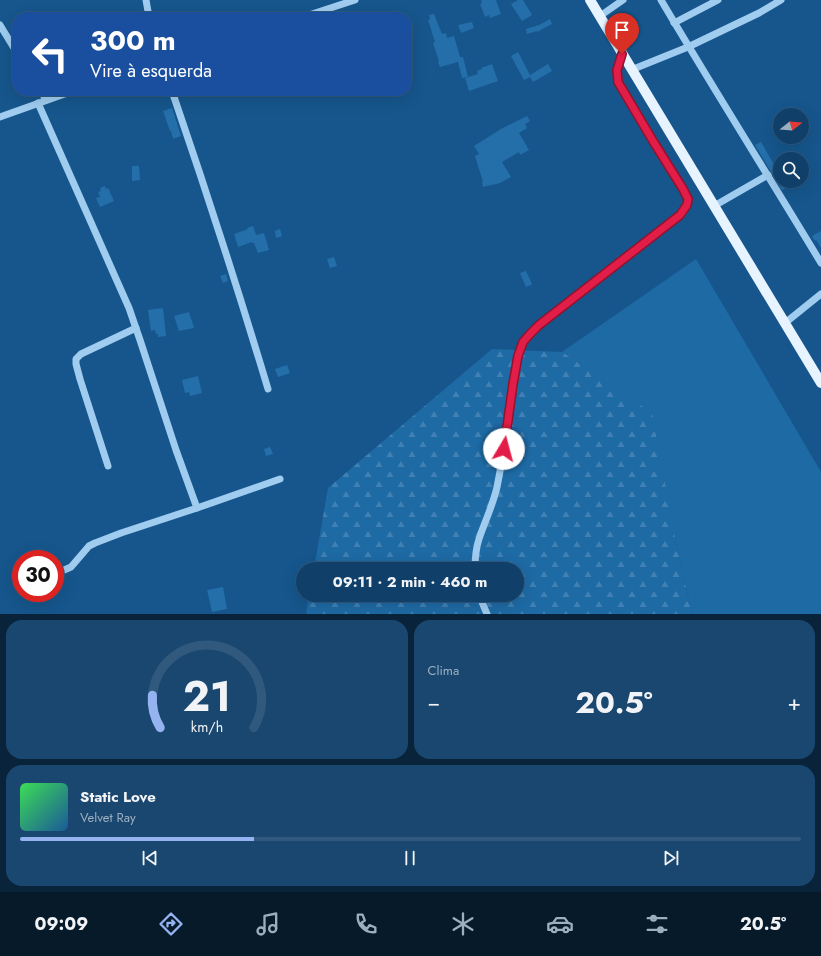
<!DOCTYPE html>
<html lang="pt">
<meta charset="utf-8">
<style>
:root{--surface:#104069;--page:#19476f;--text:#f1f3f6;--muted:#9cafc0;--line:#30597d;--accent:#95b2f1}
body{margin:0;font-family:Jost,sans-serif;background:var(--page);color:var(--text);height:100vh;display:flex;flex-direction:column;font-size:15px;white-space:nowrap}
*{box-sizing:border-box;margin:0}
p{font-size:13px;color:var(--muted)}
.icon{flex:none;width:22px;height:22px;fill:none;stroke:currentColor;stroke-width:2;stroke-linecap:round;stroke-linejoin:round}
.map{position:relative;height:614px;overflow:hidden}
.details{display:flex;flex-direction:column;gap:6px;padding:6px;background:#09233a;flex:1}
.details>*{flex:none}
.banner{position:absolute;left:12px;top:12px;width:400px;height:84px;border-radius:16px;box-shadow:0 4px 16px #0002,0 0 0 1px var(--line);background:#1a4fa0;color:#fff;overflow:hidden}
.needle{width:26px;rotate:73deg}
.tools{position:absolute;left:773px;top:108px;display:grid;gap:8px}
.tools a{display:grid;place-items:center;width:36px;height:36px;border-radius:50%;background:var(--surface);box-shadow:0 4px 16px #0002,0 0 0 1px var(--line);font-size:20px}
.speed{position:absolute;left:12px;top:550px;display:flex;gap:8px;font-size:20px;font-weight:700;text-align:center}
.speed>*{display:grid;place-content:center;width:52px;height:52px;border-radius:50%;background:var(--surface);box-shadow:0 4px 16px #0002,0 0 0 1px var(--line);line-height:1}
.speed .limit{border:6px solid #d22;background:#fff;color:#111}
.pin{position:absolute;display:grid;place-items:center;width:34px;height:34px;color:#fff;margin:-41px -17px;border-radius:50% 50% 50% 0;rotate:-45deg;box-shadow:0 0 4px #0007}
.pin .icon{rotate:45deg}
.me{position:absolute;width:44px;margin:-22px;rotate:8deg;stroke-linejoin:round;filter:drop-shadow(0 0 3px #0008)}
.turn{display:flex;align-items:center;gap:14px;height:84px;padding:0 12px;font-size:18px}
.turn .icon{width:52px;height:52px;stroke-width:2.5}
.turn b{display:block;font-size:28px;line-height:34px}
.big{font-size:30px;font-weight:700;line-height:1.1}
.details .tile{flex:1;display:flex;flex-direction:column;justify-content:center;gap:6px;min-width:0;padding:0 14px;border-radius:16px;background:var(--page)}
.details .dial{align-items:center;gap:0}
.dial svg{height:104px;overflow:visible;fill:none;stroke:var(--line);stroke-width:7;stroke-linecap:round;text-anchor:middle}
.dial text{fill:var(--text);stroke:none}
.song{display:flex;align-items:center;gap:12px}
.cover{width:48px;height:48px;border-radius:6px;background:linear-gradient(135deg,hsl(130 70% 55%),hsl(210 70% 35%))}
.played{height:4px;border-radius:2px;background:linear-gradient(90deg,var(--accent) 30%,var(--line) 30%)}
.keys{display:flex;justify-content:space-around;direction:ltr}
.heat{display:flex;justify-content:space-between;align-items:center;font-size:22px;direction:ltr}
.details .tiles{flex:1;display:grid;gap:6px;grid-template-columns:1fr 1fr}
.tile:last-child{grid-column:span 2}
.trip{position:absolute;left:296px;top:562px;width:228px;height:40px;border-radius:20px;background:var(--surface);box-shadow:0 4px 16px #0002,0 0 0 1px var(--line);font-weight:700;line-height:40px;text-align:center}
.dock{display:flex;height:64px;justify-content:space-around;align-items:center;background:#061a2a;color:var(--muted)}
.dock .icon{width:28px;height:28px}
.dock .selected{color:var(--accent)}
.dock b{font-size:18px;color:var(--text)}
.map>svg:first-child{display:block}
</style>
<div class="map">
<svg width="821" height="614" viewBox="0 0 821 614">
<defs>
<pattern id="forest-firs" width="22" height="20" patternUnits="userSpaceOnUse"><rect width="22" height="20" fill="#1e6aa5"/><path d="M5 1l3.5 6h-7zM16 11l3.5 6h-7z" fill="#4080b2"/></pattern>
</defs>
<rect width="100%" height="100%" fill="#16568c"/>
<path fill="#1e6aa5" d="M696,259l125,213v142h-129l-16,-71 -114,-191z"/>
<path fill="url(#forest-firs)" d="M492,349l70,3 90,61 24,130 16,71h-386l3,-19h208v-26h-203l14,-81z"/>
<g fill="#246faa">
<path d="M481,0h15l5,14 -11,4 -1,-3 -4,2 -5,-13 2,-1z"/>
<path d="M518,0h5l9,15 -10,6 -11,-17z"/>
<path d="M434,14l8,20 4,-1 1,5 7,-2 6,21h3l5,20 -6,1 -4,-16 -18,5 -2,-5 1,-1 -6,-18 2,-1 -7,-22 2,-1 -1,-4z"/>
<path d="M550,19l2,5 -15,8v-1l-10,3 -1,-5 13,-4z"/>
<path d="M472,22l2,6 -13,5 -3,-8z"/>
<path d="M518,52l12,23 18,-11 4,7 -19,11 -3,-5 -6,3 -13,-24z"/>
<path d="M492,64l6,17 -29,10 -4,-13 13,-4 -1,-3 5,-2 -1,-1z"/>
<path d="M172,108l9,28 -8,3 -2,-8h-1l-7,-20z"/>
<path d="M527,116l3,5 -5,3 2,4 -8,5 10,17 -9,5 -1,-3 -17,10 9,15 -11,6 -17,4 -1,-5h1l-8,-26 4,-2 -5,-8 27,-17z"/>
<path d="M761,142l15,26 -1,1 5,7v5h3l4,6 -5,3 -27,-45z"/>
<path d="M132,166h7l1,14 -8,1z"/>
<path d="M105,186l1,3 2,-1 1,2 5,11 -14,6 -4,-9 4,-1 -2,-5 3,-1 -1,-3z"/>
<path d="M253,226l3,9 8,-2 5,17 -11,3 -4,-10h-2v-1l-14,5 -4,-13 14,-5 -1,-1z"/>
<path d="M280,229l2,7 -6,2 -1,-7z"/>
<path d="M821,231v17l-5,-8 -1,1 -3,-5z"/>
<path d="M334,257l3,9 -7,2 -3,-9z"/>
<path d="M526,271l6,13 -1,1 -5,2 -6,-14z"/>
<path d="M226,274l2,7 -5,2 -3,-7z"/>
<path d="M163,308l3,28 -8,1v-3h-2l-1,-4 -4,1 -3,-21z"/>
<path d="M189,312l5,16 -15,3 -5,-15z"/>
<path d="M287,365l3,8 -12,4 -3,-8z"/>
<path d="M198,376l4,17 -12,3 -1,-4 -4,1 -3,-13z"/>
<path d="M270,447l3,7 -7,2 -2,-7z"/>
<path d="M223,587l4,22 -15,3 -5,-22z"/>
</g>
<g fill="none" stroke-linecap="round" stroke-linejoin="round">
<g stroke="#9fccef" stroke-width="7">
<path d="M146,0l3,17"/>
<path d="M661,0c52,88 107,175 160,263"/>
<path d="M600,16l23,-16"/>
<path d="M303,17l52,-17"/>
<path d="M674,23l44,-23"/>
<path d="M0,25l17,28"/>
<path d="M631,70l57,-23 71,-34 22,-13"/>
<path d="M41,91l5,9"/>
<path d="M172,91c34,99 66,198 96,298"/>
<path d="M38,103l91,205 11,32 36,110 21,58 -76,25 -26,10 -6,3 -18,21 -16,7"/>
<path d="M0,117l73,-26"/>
<path d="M714,206l54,-31"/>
<path d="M785,323l36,-29"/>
<path d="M108,466l-28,-87 -4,-15v-5l5,-5 55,-26"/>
<path d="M197,508l83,-29"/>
<path d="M475,569c0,-10 1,-21 4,-30 6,-18 14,-34 18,-52 6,-29 10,-59 14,-88 2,-17 5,-41 12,-56 3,-7 10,-13 16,-18l141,-110 7,-10 1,-6 -5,-10 -30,-48 -35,-59 -1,-13 5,-15"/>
<path d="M479,595l8,19"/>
</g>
<path stroke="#e7f3ff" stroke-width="10" d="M590,0l231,383"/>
</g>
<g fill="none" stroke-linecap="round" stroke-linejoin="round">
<defs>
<path id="route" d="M504,449l9,-65 5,-28 5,-14 7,-8 9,-9 141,-110 7,-10 1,-6 -5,-10 -30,-48 -35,-59 -1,-12 5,-16"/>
</defs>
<use href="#route" stroke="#92132f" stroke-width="10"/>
<use href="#route" stroke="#e11d48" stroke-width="7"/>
</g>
</svg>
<div class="tools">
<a><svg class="needle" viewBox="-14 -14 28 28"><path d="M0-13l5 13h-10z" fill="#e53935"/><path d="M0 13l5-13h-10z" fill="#9cafc0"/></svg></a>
<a><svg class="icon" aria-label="search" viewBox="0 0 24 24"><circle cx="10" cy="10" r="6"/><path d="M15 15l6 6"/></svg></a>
</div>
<div class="speed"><div class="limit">30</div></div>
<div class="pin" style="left:622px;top:54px;background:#d93025"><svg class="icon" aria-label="arrive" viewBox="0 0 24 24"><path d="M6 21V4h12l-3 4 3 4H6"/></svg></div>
<svg class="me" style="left:504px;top:449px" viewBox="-20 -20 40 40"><circle r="19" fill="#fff"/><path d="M0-13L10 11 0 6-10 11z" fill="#e11d48"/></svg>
<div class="trip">09:11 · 2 min · 460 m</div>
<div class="banner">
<div class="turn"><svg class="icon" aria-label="left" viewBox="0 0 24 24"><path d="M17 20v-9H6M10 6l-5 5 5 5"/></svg><div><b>300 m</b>Vire à esquerda</div></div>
</div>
</div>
<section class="details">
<div class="tiles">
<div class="tile dial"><svg viewBox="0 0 100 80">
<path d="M14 69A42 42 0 1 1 86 69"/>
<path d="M14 69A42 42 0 0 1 8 44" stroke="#95b2f1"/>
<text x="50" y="56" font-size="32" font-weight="700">21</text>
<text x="50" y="72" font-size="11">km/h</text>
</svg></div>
<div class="tile"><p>Clima</p>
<div class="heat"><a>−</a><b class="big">20.5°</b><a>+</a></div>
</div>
<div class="tile">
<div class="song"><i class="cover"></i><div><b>Static Love</b><p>Velvet Ray</p></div></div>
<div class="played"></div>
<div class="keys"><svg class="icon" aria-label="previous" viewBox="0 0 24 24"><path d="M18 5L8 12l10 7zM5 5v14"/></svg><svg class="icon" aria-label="pause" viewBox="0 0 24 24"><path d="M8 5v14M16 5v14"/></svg><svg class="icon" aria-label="next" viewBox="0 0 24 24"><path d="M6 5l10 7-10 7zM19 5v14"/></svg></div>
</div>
</div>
</section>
<nav class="dock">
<b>09:09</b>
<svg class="icon selected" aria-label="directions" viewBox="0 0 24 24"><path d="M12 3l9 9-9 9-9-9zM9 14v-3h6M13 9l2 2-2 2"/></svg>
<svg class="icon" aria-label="music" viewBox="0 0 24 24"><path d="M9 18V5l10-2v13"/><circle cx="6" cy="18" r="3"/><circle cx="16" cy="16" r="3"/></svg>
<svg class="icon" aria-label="phone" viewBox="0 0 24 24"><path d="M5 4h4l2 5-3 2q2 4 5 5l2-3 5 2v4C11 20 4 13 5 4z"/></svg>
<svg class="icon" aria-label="climate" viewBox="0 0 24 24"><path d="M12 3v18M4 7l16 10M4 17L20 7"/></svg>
<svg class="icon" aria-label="car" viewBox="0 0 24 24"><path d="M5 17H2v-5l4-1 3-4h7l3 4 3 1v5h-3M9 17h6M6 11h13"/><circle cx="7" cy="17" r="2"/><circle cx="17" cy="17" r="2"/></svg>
<svg class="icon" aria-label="filters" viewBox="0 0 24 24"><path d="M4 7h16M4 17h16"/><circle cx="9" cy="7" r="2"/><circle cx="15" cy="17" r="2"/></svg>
<b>20.5°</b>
</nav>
